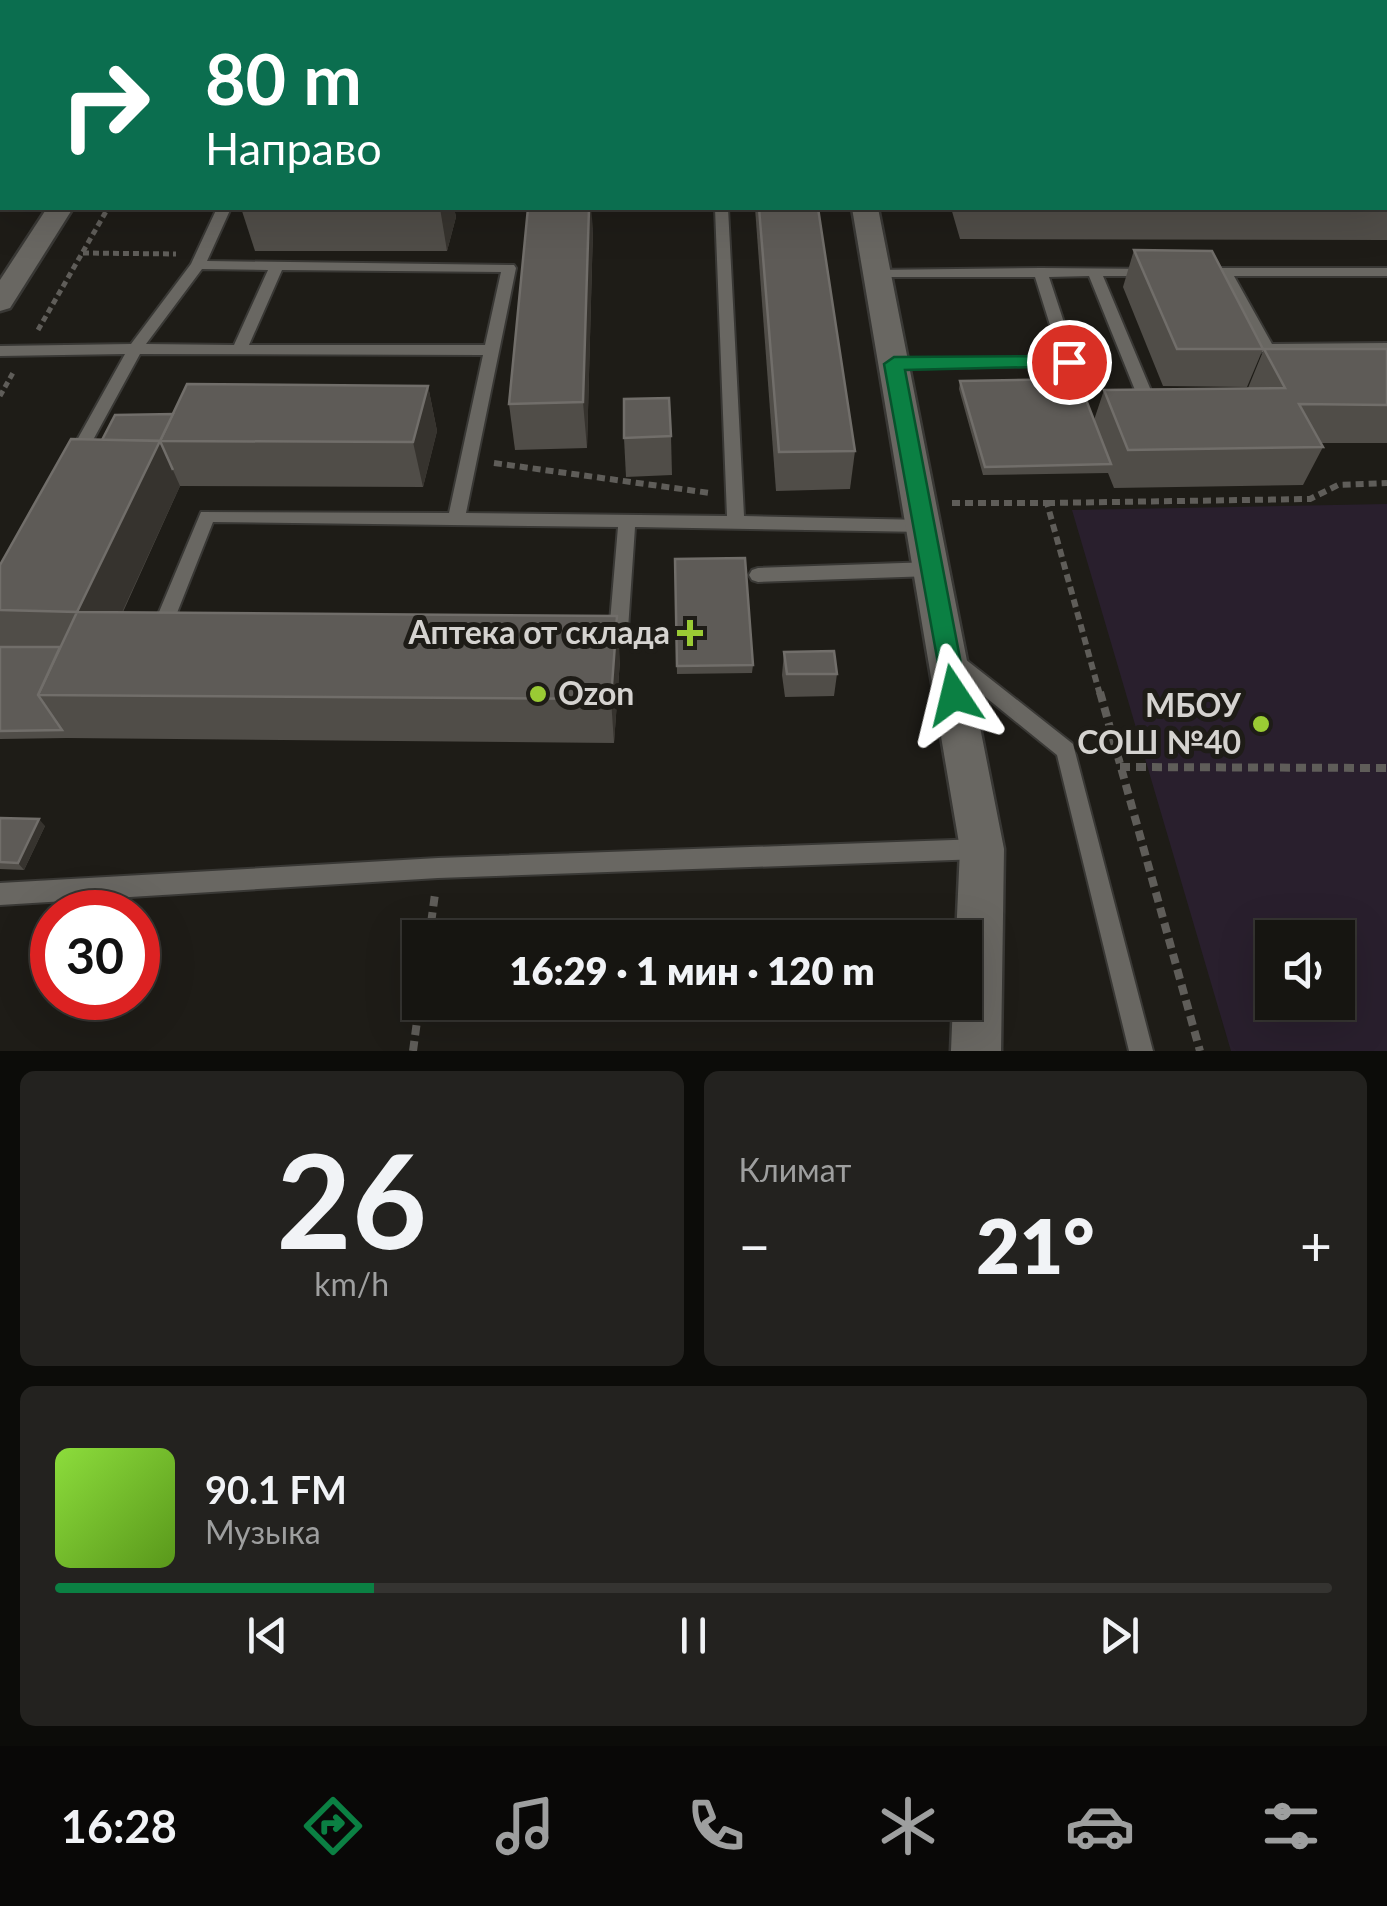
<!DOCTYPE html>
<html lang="ru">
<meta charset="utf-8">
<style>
:root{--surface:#161511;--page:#23221f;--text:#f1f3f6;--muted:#9e9f9f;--line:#353431;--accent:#0b8043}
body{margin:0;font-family:Lato,sans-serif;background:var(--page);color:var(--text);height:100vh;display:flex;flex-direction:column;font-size:38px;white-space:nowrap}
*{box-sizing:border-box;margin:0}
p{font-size:32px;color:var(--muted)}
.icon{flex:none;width:55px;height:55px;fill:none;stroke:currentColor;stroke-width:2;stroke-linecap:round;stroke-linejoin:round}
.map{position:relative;height:1051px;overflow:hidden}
.sheet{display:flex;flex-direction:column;gap:20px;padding:20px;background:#0c0c09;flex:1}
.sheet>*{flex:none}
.top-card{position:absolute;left:0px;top:0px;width:1388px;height:210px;box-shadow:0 10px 40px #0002,0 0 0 2px var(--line);background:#0b6e4f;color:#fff;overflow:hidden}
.buttons{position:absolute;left:1255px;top:920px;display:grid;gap:20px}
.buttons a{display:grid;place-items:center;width:100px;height:100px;border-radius:0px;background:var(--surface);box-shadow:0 10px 40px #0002,0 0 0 2px var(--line);font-size:50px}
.speed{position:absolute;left:30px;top:890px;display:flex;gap:20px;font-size:50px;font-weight:700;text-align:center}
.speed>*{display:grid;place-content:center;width:130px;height:130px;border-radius:50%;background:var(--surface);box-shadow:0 10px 40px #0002,0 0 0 2px var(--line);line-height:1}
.speed .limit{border:15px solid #d22;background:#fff;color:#111}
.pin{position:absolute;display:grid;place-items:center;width:85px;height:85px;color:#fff;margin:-42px;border:5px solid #fff;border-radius:50%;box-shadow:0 2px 10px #0007}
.me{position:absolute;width:110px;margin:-55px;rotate:350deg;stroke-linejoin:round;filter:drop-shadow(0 0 8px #0008)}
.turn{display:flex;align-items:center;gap:35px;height:210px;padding:0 40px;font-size:45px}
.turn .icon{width:130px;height:130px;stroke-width:2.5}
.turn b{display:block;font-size:70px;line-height:85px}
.big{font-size:75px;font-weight:800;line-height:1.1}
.sheet .widget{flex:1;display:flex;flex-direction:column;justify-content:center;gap:15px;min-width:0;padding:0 35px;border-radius:15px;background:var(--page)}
.sheet .dial{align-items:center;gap:0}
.dial b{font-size:130px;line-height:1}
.song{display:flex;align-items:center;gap:30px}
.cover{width:120px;height:120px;border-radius:15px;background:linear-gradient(135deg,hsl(90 70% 55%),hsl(90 70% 35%))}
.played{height:10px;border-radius:5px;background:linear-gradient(90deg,var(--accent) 25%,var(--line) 25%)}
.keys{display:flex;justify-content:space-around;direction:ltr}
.heat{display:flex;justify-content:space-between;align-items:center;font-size:55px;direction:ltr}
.sheet .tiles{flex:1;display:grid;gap:20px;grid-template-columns:1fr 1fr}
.widget:last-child{grid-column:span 2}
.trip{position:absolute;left:402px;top:920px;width:580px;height:100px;border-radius:0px;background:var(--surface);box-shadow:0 10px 40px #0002,0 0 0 2px var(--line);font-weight:800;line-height:100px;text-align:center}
.tab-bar{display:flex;height:160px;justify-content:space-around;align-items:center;background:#090807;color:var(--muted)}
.tab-bar .icon{width:70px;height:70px}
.tab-bar .current{color:var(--accent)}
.tab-bar b{font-size:45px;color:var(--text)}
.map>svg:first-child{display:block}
</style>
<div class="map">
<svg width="1387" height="1051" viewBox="0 0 1387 1051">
<rect width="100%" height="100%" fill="#1e1c17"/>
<path fill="#291f2d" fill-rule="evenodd" d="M1387,504v547h-156l-159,-541zM1272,938h66v64h-66z"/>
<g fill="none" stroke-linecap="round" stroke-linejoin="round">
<defs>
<g id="service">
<rect x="868" y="0" width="10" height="2"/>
<path d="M1006,0h10l1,2h-10z"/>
<path d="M1208,0h11l1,2h-10z"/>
<path d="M217,208h14l-24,53 307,4 2,3 -50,245 261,3 -12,-308h13l16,308 181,4 9,6 -9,6 -290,-5 -7,102 -2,5c-11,4 -25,4 -36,0l-2,-5 2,-5 20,-2 8,-95 -405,-5 -38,96 5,6 -2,5h-22l-2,-5 47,-112 248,1 34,-158 -343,-1 -59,108h-12l-2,-4 58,-104 -125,2v-10l131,-2 60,-80zM202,269l66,1 -34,75 -88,-1zM282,270l219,2 -16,73h-236z"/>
<path d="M1041,268l115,1v6l-5,1h-48l52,124 8,5 -2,4 -12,1 -8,-5 -52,-129 -40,1 28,85 -3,3 -180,4 -8,-5 8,-5 166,-2 -25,-80h-158l-5,-1v-6z"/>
<path d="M1202,268h185v8h-153l38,68 115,-1v10l-125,-1 -42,-76 -23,-1v-6z"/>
<path d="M932,562l6,2 3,5 -3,5 -6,2 -174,6 -6,-2 -3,-5 3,-5 6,-2z"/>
<path d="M953,652l7,3 113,89 80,307h-24l-72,-296 -111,-90 -3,-5 3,-5z"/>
<path d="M981,839l8,3 3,7 -3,7 -8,3 -543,19 -438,27v-22l438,-25z"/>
</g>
<g id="minor">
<rect x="817" y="0" width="20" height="2"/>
<path d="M2,48v15l-2,1v-15z"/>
<path d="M47,208h26l-63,100 -10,3v-31z"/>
<path d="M852,208h26l126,641 -3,202h-50l2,-49h12v-64h-9l4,-89z"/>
</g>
</defs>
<use href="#service" stroke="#393835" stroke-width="4"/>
<use href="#minor" stroke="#393835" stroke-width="5"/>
<g stroke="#5f5d59" stroke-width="5" stroke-dasharray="6 4" stroke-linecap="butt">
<path d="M83,253l93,1"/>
<path d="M38,330l70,-122"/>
<path d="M0,396l14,-25"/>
</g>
<g stroke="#5f5d59" stroke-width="6" stroke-dasharray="8 5" stroke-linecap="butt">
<path d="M494,463l216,30"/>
<path d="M952,503h95l53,192"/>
<path d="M1047,503l263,-4 28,-14 49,-2"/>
</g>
<g stroke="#5f5d59" stroke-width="8" stroke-dasharray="10 6" stroke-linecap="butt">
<path d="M1100,692l100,359"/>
<path d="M1120,767l267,1"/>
<path d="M429,938l6,-44"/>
<path d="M413,1051l7,-52"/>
</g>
<use href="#service" fill="#696762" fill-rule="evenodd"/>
<use href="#minor" fill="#696762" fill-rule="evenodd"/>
</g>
<g fill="#504d48">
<path d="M418,0h363v1l-27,1h-336z"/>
<path d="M892,0h90v2h-89z"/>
<path d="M1233,0h91l2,2h-91z"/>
<path d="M1387,20v48l-2,-2v-43z"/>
<path d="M1385,68l2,2v80h-2z"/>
<path d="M1385,169h2v71l-427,-1 -9,-31h434z"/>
<path d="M241,208h213l2,9 -9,34h-192z"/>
<path d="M755,208h63l37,243 -5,38 -74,2z"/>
<path d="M593,228l-6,220 -72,2 -6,-46z"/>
<path d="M1134,250l129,99 -16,38 -84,-1 -40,-99z"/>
<path d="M1264,349h123v94h-66l2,4 -20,38 -189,3 -6,-15 -125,2 -24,-86 1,-8 134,39 10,-30 144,-2z"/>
<path d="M428,386l9,45 -14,56 -243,-1 -57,126 497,48 -6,83 -547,-5 -67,1v-174l102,-125 71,-26z"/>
<path d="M671,436l1,39 -46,2 -2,-39z"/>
<path d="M675,559l78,106 -1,8 -75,1z"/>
<path d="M784,652l53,22 -3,22 -49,1 -3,-22z"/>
<path d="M0,818l45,8 -21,44 -24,-1z"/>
</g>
<g fill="#36332e">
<path d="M355,0h25l-1,2h-25z"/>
<path d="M440,208h14l2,9 -9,34z"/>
<path d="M589,208h2l2,20 -6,220 -4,-46z"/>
<path d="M428,386l9,45 -14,56 -10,-45z"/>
<path d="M160,441l20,45 -78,170 -25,-44z"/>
<path d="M617,616l3,44 -6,83 -3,-44z"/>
<path d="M39,819l6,7 -21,44 -6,-7z"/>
</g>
<g fill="#5e5b57" stroke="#716e6a" stroke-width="2.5">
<path d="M311,0h44l-1,2h-45z"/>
<path d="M933,0h20l1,2h-20z"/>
<path d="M1270,0h54l2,2h-54z"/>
<path d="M1385,68l2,2v45h-2z"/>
<rect x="1385" y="169" width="2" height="35"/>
<path d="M528,208h61l-6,194 -74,2z"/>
<path d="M759,208h59l37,243 -76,1z"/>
<path d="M1134,250l78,1 51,98h-86z"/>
<path d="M1264,349h123v56l-88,-1 24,43 -195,3 -24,-60 181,-2z"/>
<path d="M1078,379l33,85 -126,3 -25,-86z"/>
<path d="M187,384l241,2 -15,56 -253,-1z"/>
<path d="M669,398l2,38 -47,2v-39z"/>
<path d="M173,414l-13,27 13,29 -13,-29 -58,-1 13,-25z"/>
<path d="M71,439l89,2 -83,171 540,4 -6,83 -573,-4 39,-83 -77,-2v-45z"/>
<path d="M745,558l8,107 -76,1 -2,-107z"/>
<path d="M0,647h60l-22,48 24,35 -62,1z"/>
<path d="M834,651l3,23h-50l-3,-22z"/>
<path d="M0,818l39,1 -21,44 -18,-1z"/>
</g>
<path fill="#0b8043" stroke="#07532c" stroke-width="2.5" d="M1069,356l10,6 -3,4 -171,4 62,325 -4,7 -9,3 -9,-3 -61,-338 10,-7z"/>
<g fill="#9acb34" stroke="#1e1c17" stroke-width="4">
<path d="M685 618h10v10h10v10h-10v10h-10v-10h-10v-10h10z"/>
<circle cx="538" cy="694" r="10"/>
<circle cx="1261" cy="724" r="10"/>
</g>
<g text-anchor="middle" stroke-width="10" stroke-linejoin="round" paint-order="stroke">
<g font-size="32" font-weight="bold" fill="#d5d3d0" stroke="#1e1c17" text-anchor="end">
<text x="670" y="644">Аптека от склада</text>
<text x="558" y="705" text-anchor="start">Ozon</text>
<text x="1241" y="717">МБОУ<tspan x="1241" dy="37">СОШ №40</tspan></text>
</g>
</g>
</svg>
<div class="buttons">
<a><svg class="icon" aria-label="sound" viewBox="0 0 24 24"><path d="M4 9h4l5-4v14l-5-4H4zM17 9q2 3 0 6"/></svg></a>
</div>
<div class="speed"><div class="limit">30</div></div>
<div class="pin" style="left:1069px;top:362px;background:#d93025"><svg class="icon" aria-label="arrive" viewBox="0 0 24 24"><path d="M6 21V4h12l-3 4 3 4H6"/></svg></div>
<svg class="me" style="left:954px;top:695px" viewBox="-20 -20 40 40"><path d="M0-17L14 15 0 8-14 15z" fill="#0b8043" stroke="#fff" stroke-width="4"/></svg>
<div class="trip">16:29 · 1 мин · 120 m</div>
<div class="top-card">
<div class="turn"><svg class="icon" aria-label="right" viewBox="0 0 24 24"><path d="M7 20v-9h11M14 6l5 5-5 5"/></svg><div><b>80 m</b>Направо</div></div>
</div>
</div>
<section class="sheet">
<div class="tiles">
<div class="widget dial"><b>26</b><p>km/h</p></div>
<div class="widget"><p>Климат</p>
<div class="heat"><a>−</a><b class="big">21°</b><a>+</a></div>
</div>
<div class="widget">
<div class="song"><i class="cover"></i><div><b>90.1 FM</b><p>Музыка</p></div></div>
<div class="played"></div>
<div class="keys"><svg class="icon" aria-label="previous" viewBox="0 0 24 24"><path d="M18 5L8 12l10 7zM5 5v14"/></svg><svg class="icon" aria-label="pause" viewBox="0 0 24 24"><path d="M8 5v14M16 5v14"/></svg><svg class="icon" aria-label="next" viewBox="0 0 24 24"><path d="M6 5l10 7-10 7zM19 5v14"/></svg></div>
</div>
</div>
</section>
<nav class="tab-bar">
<b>16:28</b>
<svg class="icon current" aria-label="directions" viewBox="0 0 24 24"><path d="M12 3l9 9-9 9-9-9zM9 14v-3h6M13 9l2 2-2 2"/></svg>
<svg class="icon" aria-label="music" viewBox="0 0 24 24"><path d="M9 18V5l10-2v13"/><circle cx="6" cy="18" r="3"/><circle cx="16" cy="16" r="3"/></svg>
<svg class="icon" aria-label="phone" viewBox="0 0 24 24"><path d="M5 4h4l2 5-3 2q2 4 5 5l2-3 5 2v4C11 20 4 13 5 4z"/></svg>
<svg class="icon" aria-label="climate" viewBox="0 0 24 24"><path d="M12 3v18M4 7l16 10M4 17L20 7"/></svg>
<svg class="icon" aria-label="car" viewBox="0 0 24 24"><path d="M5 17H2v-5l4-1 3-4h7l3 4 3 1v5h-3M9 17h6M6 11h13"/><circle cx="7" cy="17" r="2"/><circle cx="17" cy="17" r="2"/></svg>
<svg class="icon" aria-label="filters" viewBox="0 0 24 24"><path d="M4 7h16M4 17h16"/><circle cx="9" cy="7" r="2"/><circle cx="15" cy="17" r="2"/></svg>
</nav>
